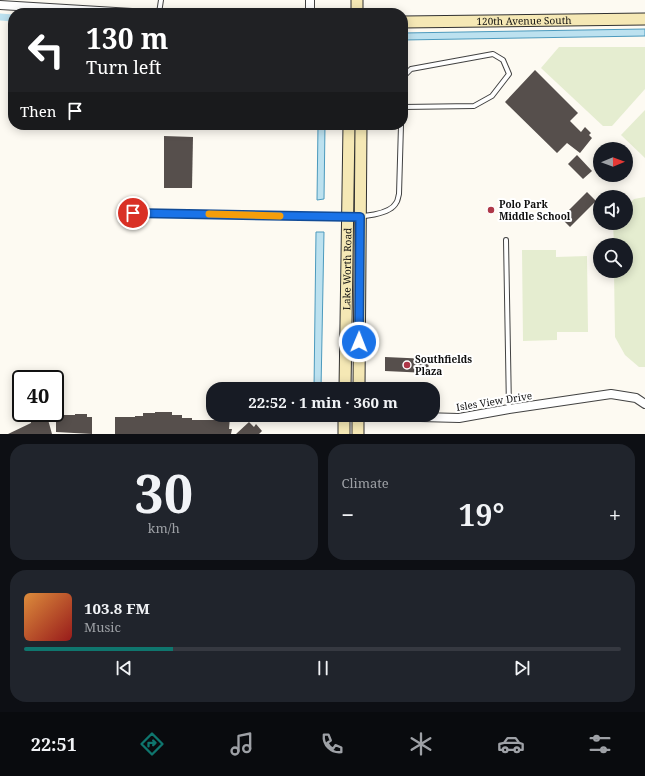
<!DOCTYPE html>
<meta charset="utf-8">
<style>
:root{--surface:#171b24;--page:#20242c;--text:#f1f3f6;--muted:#9ea1a6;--line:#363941;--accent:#0f766e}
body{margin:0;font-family:"Noto Serif",serif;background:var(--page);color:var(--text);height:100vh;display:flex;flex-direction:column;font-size:15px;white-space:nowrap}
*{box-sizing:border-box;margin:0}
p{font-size:13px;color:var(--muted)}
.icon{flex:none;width:22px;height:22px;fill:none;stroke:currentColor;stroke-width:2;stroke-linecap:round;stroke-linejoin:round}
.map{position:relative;height:434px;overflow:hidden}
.sheet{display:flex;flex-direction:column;gap:10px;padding:10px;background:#0d0f14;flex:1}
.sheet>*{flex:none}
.banner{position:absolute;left:8px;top:8px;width:400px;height:122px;border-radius:16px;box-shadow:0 2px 10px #0003;background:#202124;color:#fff;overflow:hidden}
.needle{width:26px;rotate:89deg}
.tools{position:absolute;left:593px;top:142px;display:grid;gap:8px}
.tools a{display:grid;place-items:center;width:40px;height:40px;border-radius:50%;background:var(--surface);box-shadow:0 2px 10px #0003;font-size:20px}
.speed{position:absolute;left:12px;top:370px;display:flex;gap:8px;font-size:20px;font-weight:700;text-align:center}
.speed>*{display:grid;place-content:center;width:52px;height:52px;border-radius:50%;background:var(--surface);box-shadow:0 2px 10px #0003;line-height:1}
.speed .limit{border:2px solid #111;border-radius:6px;background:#fff;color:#111}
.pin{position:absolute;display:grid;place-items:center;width:34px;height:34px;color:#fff;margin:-17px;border:2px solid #fff;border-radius:50%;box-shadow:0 1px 4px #0007}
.me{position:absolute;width:44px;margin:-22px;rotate:1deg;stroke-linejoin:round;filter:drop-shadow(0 0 3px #0008)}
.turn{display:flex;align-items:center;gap:14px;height:84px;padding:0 12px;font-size:18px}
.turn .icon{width:52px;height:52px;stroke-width:2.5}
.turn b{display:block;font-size:28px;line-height:34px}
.then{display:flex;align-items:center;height:38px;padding:0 12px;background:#0003;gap:8px;font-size:15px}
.big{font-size:30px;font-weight:700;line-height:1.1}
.sheet .tile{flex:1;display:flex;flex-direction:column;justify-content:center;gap:6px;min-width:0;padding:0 14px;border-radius:16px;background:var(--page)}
.sheet .dial{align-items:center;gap:0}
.dial b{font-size:52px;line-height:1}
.song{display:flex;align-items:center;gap:12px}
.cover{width:48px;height:48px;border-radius:6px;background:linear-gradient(135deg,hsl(30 70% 55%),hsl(0 70% 35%))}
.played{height:4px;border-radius:2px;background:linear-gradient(90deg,var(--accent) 25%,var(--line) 25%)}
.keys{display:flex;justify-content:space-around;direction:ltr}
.heat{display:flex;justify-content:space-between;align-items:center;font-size:22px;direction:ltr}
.sheet .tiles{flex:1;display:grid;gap:10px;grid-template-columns:1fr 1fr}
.tile:last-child{grid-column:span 2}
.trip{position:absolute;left:206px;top:382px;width:234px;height:40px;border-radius:16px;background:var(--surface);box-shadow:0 2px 10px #0003;font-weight:700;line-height:40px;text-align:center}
.tab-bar{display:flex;height:64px;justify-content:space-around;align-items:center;background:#090b0e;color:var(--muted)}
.tab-bar .icon{width:28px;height:28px}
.tab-bar .current{color:var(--accent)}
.tab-bar b{font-size:18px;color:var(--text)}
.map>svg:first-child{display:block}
</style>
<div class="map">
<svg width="645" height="434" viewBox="0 0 645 434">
<rect width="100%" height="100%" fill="#fdfaf2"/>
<g fill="#e5edd0">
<path d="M559,47h86v42l-33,37h-9l-62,-58z"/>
<path d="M645,110v48l-24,-23z"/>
<path d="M645,197v170h-6l-14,-12 -10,-18 -1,-66h12v-26h-12l-1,-22h13v-16l8,-8z"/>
<path d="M522,250h34v7l31,-1 1,76h-31v8l-34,1z"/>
</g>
<g fill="#bce1ef" stroke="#4c9abd">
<path d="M645,29v7l-242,4v-7z"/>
<path d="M318,125h7l-1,74 -7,1z"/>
<path d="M316,232h8l-3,157h-7z"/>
</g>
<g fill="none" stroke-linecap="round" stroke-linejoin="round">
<path stroke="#bce1ef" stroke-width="7" d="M0,17l13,1"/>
</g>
<g fill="#564f4c">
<path d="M535,70l43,43 -8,8 11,11 4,-5 6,6 -2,2 3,3 -12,15 -13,-10 -10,10 -52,-51z"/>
<path d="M164,136l29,1 -1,51h-28z"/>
<path d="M577,155l15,16 -9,8 -15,-15z"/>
<path d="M587,192l9,9 -26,26 -9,-9z"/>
<path d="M385,357l44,2 -1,14 -43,-2z"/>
<path d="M155,412h17v3h10v3h10v2h25v-4l13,1 -1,12h3l-1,5h-116v-17h20v-1h8v-3h12z"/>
<path d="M75,414h12v3h5v17l-36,-2v-17h19z"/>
<path d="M47,416l5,18h-44l23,-11v-3z"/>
<path d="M249,422l5,5 2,-3 6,7 -3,3h-23z"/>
</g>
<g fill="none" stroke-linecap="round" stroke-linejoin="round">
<defs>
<g id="lane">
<path d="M159,13l2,-13"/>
<path d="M403,77l8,-8 82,-15 10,6 6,14 -17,22 -18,10 -71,1"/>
<path d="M133,213l215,4c12,0 42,-2 48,-14 2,-2 2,-6 3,-9l2,-69"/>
<path d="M506,240l3,169"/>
</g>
<g id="street">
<path d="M0,5l132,8"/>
<path d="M310,13v-13"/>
<path d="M344,415l115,3 50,-9 102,-15 25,4 9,6"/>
</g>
<g id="secondary">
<path d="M357,13v-13"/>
<path id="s1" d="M403,22l242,-3"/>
<path id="s2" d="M345,389l4,-264"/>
<path d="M359,389l2,-264"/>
<path d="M344,434v-19"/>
<path d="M358,434v-19"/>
</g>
</defs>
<use href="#lane" stroke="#424242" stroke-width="6"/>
<use href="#street" stroke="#424242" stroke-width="10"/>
<use href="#secondary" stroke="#313131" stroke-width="13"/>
<use href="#lane" stroke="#fff" stroke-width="4"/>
<use href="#street" stroke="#fff" stroke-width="8"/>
<use href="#secondary" stroke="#f5e8b5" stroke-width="11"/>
</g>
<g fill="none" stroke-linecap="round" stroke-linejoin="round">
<defs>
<path id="route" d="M133,213l227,4 -1,125"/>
</defs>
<use href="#route" stroke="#114b97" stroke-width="10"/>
<use href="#route" stroke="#1a73e8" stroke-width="7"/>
<path stroke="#f59e0b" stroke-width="7" d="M209,214l71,2"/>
</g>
<g fill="#ae3748" stroke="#fff" stroke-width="1.5">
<circle cx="491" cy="210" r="4"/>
<circle cx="407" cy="365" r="4"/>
</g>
<g text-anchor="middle" stroke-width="4" stroke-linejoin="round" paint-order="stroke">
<g font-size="10" fill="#0f0f0f" stroke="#fff">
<text dy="4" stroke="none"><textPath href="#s1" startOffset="121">120th Avenue South</textPath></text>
<text dy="4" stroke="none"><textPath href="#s2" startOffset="120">Lake Worth Road</textPath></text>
<text transform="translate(494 401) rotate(-9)" y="4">Isles View Drive</text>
</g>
<g font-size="10" font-weight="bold" fill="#0f0f0f" stroke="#fff" text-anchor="start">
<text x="499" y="208">Polo Park<tspan x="499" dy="12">Middle School</tspan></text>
<text x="415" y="363">Southfields<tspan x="415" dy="12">Plaza</tspan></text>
</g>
</g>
</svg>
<div class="tools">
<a><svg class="needle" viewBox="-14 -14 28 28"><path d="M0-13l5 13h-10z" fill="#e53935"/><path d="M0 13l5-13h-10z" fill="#9ea1a6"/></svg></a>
<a><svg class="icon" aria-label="sound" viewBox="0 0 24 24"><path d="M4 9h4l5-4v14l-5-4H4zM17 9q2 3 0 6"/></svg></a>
<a><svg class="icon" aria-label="search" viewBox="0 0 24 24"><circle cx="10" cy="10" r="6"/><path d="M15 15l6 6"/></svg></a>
</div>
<div class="speed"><div class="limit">40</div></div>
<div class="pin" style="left:133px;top:213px;background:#d93025"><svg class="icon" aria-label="arrive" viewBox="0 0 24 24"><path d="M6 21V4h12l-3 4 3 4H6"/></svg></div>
<svg class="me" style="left:359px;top:342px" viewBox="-20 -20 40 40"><circle r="17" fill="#1a73e8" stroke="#fff" stroke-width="3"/><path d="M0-11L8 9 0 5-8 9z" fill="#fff"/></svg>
<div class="trip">22:52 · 1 min · 360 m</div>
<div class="banner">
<div class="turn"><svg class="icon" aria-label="left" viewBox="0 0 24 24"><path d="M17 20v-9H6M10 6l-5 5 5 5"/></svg><div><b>130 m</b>Turn left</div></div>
<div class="then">Then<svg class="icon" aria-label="arrive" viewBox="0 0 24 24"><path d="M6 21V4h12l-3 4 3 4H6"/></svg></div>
</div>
</div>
<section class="sheet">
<div class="tiles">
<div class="tile dial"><b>30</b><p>km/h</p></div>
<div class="tile"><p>Climate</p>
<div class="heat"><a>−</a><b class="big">19°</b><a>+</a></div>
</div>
<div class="tile">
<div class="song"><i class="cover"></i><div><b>103.8 FM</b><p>Music</p></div></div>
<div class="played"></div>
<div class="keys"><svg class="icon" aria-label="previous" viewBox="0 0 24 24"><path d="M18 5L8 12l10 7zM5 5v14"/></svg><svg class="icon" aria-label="pause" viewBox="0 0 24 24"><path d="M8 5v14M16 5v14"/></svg><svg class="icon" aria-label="next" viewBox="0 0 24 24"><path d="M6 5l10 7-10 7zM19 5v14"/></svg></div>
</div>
</div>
</section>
<nav class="tab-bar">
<b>22:51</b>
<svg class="icon current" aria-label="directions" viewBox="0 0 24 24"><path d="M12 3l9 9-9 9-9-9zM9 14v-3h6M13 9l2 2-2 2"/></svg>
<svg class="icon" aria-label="music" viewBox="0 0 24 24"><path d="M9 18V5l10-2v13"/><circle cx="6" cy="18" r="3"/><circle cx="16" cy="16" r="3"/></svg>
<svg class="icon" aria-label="phone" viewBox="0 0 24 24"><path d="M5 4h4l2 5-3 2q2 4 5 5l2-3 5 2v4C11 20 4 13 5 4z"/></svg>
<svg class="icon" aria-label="climate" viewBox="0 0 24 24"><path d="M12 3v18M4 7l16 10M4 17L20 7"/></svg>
<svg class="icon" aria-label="car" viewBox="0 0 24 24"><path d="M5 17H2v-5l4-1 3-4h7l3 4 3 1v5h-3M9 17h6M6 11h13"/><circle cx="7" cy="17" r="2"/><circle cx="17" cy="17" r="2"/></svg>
<svg class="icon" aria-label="filters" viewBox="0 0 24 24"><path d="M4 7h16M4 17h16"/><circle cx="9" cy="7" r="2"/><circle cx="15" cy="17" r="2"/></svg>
</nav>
